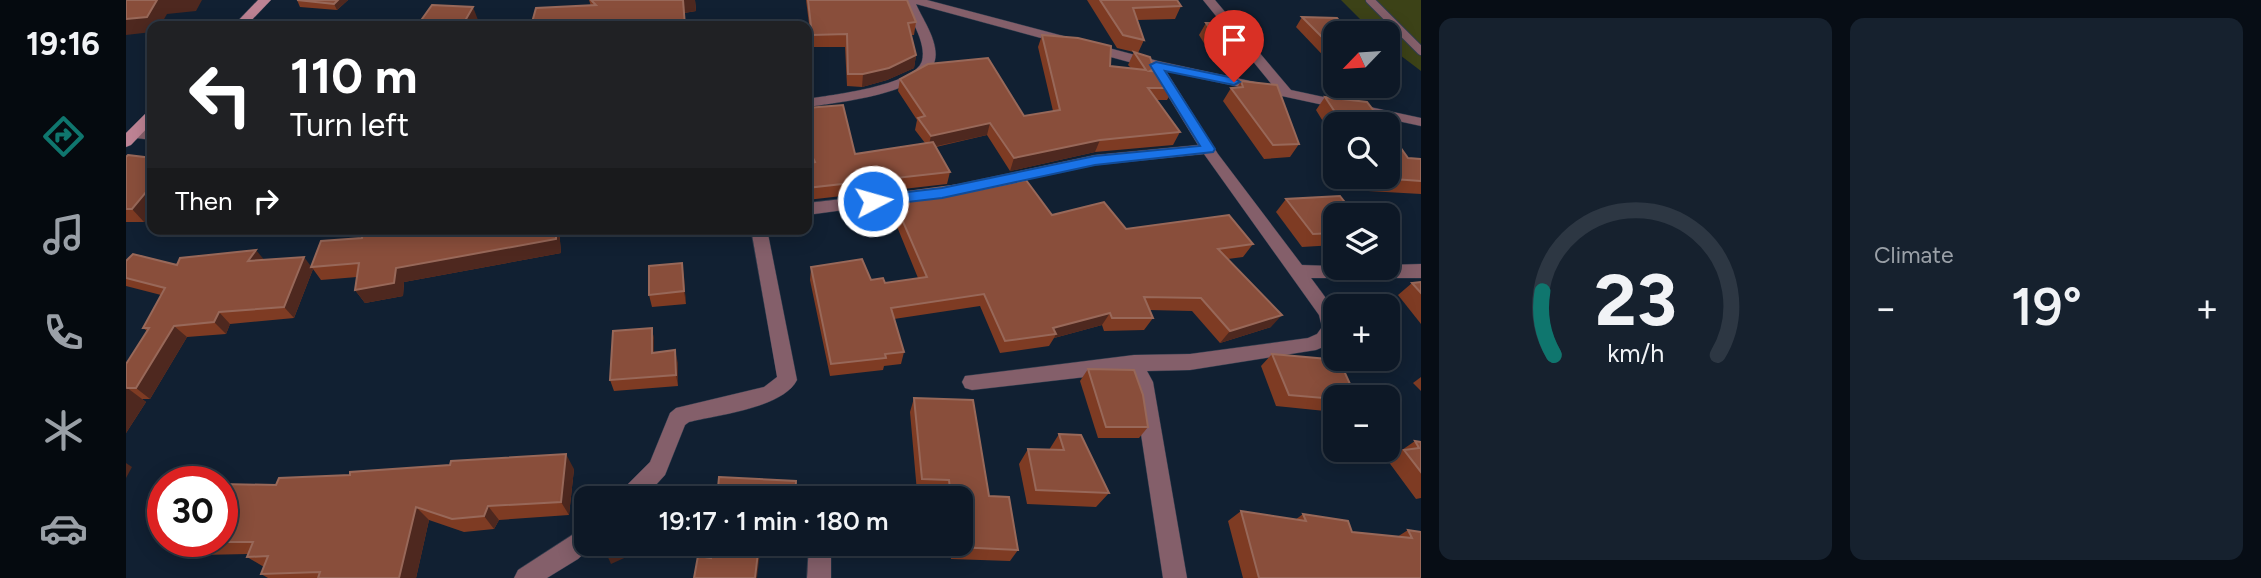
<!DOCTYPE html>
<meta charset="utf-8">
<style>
:root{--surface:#0d1826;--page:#16212e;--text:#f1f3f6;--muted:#9aa0a7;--line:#2d3743;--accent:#0f766e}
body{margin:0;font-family:Figtree,sans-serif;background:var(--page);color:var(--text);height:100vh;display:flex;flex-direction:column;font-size:26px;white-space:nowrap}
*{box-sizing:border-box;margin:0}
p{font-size:23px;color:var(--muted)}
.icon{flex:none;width:38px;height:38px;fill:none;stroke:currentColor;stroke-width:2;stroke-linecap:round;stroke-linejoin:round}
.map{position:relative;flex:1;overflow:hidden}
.side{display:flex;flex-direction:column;gap:18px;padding:18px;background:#070d15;width:840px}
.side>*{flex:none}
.top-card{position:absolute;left:21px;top:21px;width:665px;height:214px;border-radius:14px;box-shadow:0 4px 18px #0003,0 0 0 2px var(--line);background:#202124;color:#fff;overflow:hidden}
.needle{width:46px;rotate:245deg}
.tools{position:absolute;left:1197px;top:21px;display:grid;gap:14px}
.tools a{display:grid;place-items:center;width:77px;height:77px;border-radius:14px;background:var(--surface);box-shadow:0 4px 18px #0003,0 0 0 2px var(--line);font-size:35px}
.speed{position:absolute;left:21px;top:466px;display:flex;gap:14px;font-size:35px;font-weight:700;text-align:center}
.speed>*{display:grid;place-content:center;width:91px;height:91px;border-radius:50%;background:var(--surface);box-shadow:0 4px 18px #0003,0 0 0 2px var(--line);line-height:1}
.speed .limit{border:10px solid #d22;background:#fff;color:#111}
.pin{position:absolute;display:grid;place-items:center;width:60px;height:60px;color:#fff;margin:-72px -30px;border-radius:50% 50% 50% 0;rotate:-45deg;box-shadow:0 0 7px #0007}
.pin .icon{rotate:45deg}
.me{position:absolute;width:77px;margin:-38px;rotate:84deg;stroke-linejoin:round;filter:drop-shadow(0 0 5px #0008)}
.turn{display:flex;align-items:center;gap:24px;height:147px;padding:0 28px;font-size:32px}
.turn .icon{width:91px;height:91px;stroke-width:2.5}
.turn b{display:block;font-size:49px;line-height:60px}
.then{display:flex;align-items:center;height:66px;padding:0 28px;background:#0003;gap:14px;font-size:26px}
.big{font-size:52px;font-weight:600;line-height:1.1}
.side .card{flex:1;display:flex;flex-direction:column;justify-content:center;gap:10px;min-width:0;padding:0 24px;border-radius:14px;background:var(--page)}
.side .dial{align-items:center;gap:0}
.dial svg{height:182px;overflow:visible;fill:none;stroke:var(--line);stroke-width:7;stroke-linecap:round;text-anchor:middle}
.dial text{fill:var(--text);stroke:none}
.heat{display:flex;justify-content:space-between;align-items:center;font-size:38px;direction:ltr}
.side .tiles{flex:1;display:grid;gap:18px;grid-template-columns:repeat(2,1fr)}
.trip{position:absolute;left:448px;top:486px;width:399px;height:70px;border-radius:14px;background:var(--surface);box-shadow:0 4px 18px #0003,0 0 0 2px var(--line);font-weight:600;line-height:70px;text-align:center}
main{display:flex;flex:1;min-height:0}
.tab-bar{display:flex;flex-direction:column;width:126px;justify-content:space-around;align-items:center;background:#050a0f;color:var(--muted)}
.tab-bar .icon{width:49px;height:49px}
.tab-bar .selected{color:var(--accent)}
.tab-bar b{font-size:32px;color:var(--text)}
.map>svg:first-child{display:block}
</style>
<main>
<nav class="tab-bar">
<b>19:16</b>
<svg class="icon selected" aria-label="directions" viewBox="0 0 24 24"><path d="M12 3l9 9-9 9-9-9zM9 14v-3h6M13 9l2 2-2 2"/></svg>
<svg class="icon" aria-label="music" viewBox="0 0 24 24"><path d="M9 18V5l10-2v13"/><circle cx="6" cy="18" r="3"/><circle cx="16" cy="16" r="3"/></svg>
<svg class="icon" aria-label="phone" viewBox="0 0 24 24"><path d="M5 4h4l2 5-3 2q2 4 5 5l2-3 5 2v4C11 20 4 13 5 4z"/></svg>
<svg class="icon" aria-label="climate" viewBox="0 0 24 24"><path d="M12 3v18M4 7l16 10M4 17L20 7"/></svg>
<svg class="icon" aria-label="car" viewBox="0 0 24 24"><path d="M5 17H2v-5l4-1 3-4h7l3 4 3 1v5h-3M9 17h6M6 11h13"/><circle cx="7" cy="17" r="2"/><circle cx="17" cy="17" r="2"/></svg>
</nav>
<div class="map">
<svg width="1295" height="578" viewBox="0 0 1295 578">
<rect width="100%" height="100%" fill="#112032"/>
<path fill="#3c4217" d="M1215,0h80v71l-33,-25v-13h-14z"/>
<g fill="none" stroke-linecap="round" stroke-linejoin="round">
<defs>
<path id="lane" d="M1244,0l51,51"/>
<g id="street">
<path d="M776,0h25l231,61 115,25 -70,-86h12l76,90 130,28v8l-255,-55 52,83 84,111 86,3v-3l33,-1v14h-110c18,24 46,56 5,72l-126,20 -43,1 6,11 34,196h-24l-30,-196 -4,-10 -157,18 -7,-2 -3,-6 3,-6 169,-21 56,-1 118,-16 9,-4 5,-7 -3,-12 -115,-161 -109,11 -155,33 -8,-5 8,-5 155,-33 103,-10 -47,-77 -235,-64c7,16 23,38 19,56 -8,33 -99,43 -128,47v-8c23,-4 107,-13 115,-38 5,-19 -13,-44 -20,-61z"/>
<path d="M7,129l19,1v10l-24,-3v-6z"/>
<path d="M786,191l6,1 2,4 -2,4 -111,15v-12z"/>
<path d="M625,229h16l30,151c-14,28 -80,35 -108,42l-4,3 -20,50 -22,24h-26l3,-7 30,-30 20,-49 6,-5 88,-21 13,-10z"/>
<path d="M460,526v18h8l-16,15 -31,19h-33l4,-8z"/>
<path d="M683,544h22v34h-24z"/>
</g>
<g id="secondary">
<path d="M132,0h13l-25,26h-13z"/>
<path d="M26,111v12l-21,22 -5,2v-14l21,-21z"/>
</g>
</defs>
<use href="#lane" stroke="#2f3d4e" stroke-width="10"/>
<use href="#street" stroke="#2f3d4e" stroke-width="1"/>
<use href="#secondary" stroke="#2f3d4e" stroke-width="1"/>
<use href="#lane" stroke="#845f6a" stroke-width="8"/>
<use href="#street" fill="#845f6a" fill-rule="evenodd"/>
<use href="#secondary" fill="#be8394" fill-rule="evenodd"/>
</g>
<g fill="#7e3b23">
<path d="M171,0h51l-11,10 -37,-3z"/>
<path d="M463,0h106l1,11 -12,2 -93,-7z"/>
<path d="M680,0h101l9,22 -2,13h-3l5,20 -2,13 -27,12 -25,7 -15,-1 -2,-39h-33z"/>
<path d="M961,0h90l4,6 -6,13 -38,1 7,20 -6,13 -21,-5z"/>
<path d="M1176,17l33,16v35l-39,-41z"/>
<path d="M1080,23l44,20 -7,13h-31l-13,-21z"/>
<path d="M916,35l68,31 21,2 -3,-3 6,-13 19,19 21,17 -7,12h-11l24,32 -7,13 -78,7 -85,19 -23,-36 -51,12 14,25 -3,12 -140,16v-36l1,-1 -1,-3v-52l48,46 70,-11 -10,-13 2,-10 -19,-29 2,-12 124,37 29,-5 -15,-64z"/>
<path d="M1115,81l58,63 -9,13 -26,2 -41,-58 8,-13h6z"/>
<path d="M1199,97l59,27h-49v17l-19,-31z"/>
<path d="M0,157l26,1v54l-8,10h-18z"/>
<path d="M1282,158l13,1v35l-53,-3 -10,-14h30z"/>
<path d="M837,193l89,22 74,14 127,15 -10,13 -15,2 43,68 -51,16 -28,-32 -43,-1 4,8 -9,12 -40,1 -2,-6 -48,13 -5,8 -49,7 -20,-47 -86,13 10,33 -3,12 -17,2 -1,4 -53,6 -20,-96 1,-13 74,16 33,-5 -29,-71 2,-13z"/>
<path d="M1160,199l49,16v30l-33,2 -26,-35z"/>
<path d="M237,229h196l2,24 -157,29 -1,14 -38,7 -10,-13 2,-13 -36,3 -8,-11 -19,49 -64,6 -4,10 -39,3 -37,62h-8l4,3 -20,31v-69l21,-33 -4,-3 18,-33 -35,-9v-25l51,4 87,-5 47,6 51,-28z"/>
<path d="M556,263l4,41 -34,3 -3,-12z"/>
<path d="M1295,282v42l-23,-29 14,-12z"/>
<path d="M526,328l2,12v12l24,11v23l-64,5 -4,-11z"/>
<path d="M1146,354l63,43v15l-59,-6 -15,-40z"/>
<path d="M962,369l60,58 -9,11h-41l-18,-57z"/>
<path d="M1295,377v14l-8,-8z"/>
<path d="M788,398l75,98 29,54 -8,11 -59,-2 -2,-15h12v-45h-17l-1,-6 -26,-1 -7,-80z"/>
<path d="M933,434l50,59 -13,14 -69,-3 -8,-40 9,-15 21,1z"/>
<path d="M1289,441l6,1v56l-5,1 -28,-38 11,-8v-1z"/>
<path d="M448,469l-5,46 -70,5 -5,9 -30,3 -35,-12 -13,58h-148l-7,-4 3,-7 -17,-10 1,-3 -48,1 -23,-13 99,-57z"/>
<path d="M1115,511l54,9 8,-6 49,18 45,5 11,-7 13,2v46h-178l-15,-57z"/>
</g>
<g fill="#4e281f">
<path d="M31,0h45l-6,11 -29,3 -7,12h-8v6l-26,3v-16z"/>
<path d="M212,0h10l-11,10 -3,-6z"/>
<path d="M557,0h12l1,11 -12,2z"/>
<path d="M347,7l5,13 -4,6h-12z"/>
<path d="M790,55l-2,13 -27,12 -25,7 1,-13z"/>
<path d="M864,123l-3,12 -59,13 3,-12z"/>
<path d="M974,140l-5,12 -85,19 4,-13z"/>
<path d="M26,185v27l-8,10 -12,-13z"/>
<path d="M430,229h3l2,24 -157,29 -1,14 -38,7 -10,-13 41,-22z"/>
<path d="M130,250l10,12 -18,-1z"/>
<path d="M178,257l9,12 -19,49 -10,-11z"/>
<path d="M556,263l2,13 2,28 -2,-13z"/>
<path d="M93,312l11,12 -4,10 -12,-12z"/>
<path d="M984,313l-8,12 -48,13 2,-4 -3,-6z"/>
<path d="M1156,315l-11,12 -51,16 10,-12z"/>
<path d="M48,326l13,11 -37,62 -14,-11z"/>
<path d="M526,328l2,12v25l-2,-12z"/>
<path d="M549,350l3,13v23l-2,-11z"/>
<path d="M0,387l20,15 -20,31z"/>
<path d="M440,454l8,15 -5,46 -8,-13z"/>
<path d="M0,463l6,4 -6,11z"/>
<path d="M362,506l11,14 -5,9 -10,-13z"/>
<path d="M290,507l13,13 -13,58h-17z"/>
<path d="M505,544h24l-44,20 -4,-9z"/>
<path d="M633,544h2l-4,34h-2z"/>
</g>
<g fill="#894e3b" stroke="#986859" stroke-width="2">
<path d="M0,0h31l-10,17 -21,2z"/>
<path d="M171,0h41l-4,4z"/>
<path d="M465,0h92l2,26h-154l5,-18 60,-3z"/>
<path d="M682,0h99l9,22 -8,1 8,32 -27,13 -26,6h-15l-1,-40 -35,1z"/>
<path d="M974,0h77l4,6 -48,2 11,32 -21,-5z"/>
<path d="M306,5l41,2 -11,19h-45z"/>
<path d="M1176,17l35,1 12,15h-14v17z"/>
<path d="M1080,23h30l14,20 -31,-1z"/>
<path d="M916,35l36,3 33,8 -1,20 36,4 -12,-18 16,5 4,12 -4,2 14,1 10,16h-26l32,44 -80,8 -86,18 -24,-35 -59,13 -13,-18 7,-2 -25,-37 28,-15 60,-6 36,58 36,-6z"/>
<path d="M1115,81l36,4 22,59 -26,1 -42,-57 12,-1z"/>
<path d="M1199,97l42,5 17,22h-41z"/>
<path d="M717,105l12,49 78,-12 17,30 -143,16v1v-25l8,-2 -8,-16v-38z"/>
<path d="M1262,130l20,28 13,1v22l-42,-3 -1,-1h10z"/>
<path d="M2,155l24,3v27l-20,24h-6v-52z"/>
<path d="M900,180l26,35 52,-13 22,27 103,-14 24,29 -35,5 64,66 -52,16 -29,-33 -57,-1 9,21h-41l-2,-5 -57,15 3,6 -51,7 -21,-47 -93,14 13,44 -19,2 1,4 -55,6 -20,-97 51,-8 9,21 12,-2 2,5 42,-6 -36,-83 67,-9 5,8z"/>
<path d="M1214,196l15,19h-20v18l-22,1 -27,-35z"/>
<path d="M237,229h193v10l-160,29 -2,15 -39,7 4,-27 -48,4 10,-26 41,-3z"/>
<path d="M130,250l-8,11 56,-4 -20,50 -65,5 -5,10 -40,4 -38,62h-9l-1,-1v-23l23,-36h-6l22,-40 -39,-10v-17l7,-7 44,11 3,-7z"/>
<path d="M556,263l2,28 -35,4v-29z"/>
<path d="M1295,282v11l-9,-10z"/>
<path d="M526,328v25l23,-3 1,25 -66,5 3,-49z"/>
<path d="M1146,354l67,6 17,37h-21v2l-46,-4z"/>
<path d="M962,369l46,1 9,25 5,32h-42z"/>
<path d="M788,398l59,2 16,96 20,1 9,53 -61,-3v-3h4v-45h-10l-2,-19 -27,-1z"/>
<path d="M933,434l22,1 28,58 -73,-3 -8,-41 36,1z"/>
<path d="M1289,441l6,1v30l-17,-22 15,-2z"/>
<path d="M440,454l-5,48 -73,4 -4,10 -32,3 -36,-12 -17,71h-81l2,-6 -59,2 7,-18 -21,1 6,-15h-76l1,-1h44v-57l54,1 3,-7 71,-3v-3l100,-7 1,-4z"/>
<path d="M593,477l77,4 -1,18h-78z"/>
<path d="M1115,511l65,10 -3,-7 45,7 4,11 60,6 -4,-8 13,2v46h-162z"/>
<path d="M477,544h28l-24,11z"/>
<path d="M586,544h47l-4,34h-61l4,-22 13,2z"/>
</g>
<path fill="#1a73e8" stroke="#114b97" stroke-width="2" d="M1030,62l78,16 6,4 -6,3 -69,-14 50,78 -2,3 -118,13 -153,33 -69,8 -7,-5 7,-5 69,-8 153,-32 105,-10 -50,-81z"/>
</svg>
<div class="tools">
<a><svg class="needle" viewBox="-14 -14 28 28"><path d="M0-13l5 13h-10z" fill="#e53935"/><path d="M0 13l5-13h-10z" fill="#9aa0a7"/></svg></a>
<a><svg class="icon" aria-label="search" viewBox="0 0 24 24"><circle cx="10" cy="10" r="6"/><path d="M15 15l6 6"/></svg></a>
<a><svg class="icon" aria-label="layers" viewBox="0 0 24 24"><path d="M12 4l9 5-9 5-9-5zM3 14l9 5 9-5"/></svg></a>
<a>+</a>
<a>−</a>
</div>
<div class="speed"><div class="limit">30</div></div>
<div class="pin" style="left:1108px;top:82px;background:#d93025"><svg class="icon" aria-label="arrive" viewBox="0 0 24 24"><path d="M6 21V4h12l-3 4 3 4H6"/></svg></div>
<svg class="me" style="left:747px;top:201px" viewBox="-20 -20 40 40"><circle r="17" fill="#1a73e8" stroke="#fff" stroke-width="3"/><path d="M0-11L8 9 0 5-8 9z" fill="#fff"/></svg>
<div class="trip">19:17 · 1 min · 180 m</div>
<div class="top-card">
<div class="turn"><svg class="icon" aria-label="left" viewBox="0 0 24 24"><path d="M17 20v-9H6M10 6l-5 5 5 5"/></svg><div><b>110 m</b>Turn left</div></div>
<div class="then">Then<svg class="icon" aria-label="right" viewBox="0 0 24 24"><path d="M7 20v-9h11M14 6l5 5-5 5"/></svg></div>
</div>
</div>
<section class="side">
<div class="tiles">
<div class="card dial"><svg viewBox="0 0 100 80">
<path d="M14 69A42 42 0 1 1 86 69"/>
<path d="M14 69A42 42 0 0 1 9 41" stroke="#0f766e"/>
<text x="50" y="56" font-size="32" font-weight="700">23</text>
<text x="50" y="72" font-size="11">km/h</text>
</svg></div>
<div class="card"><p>Climate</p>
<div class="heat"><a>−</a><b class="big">19°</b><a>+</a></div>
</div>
</div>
</section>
</main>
